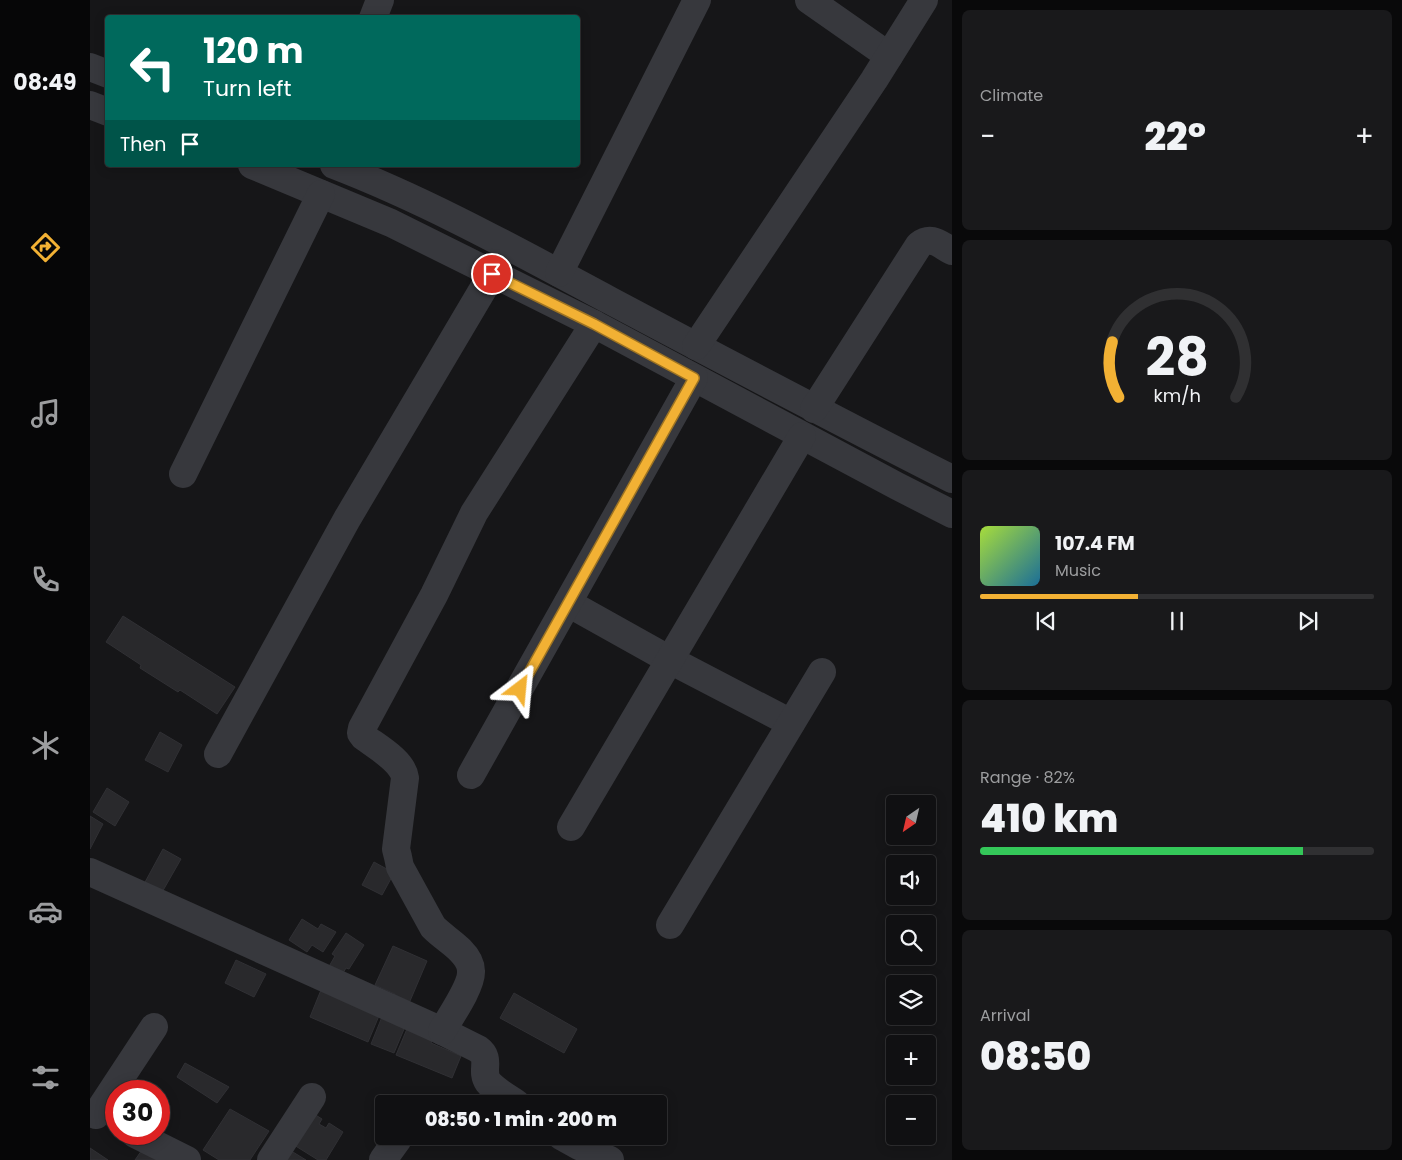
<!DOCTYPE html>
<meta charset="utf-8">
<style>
:root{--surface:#101012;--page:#19191b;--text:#f1f3f6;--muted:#9c9d9f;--line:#303032;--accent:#f2b134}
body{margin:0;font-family:Poppins,sans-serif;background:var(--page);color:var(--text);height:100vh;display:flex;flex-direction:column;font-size:19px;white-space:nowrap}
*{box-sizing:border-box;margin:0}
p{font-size:16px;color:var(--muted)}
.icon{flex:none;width:28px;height:28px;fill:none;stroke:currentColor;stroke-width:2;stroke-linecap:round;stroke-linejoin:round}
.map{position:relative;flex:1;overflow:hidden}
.details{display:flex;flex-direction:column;gap:10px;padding:10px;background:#09090a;width:450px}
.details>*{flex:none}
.guide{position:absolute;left:15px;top:15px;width:475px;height:152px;border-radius:5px;box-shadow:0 2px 12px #0003,0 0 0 1px var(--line);background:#00695c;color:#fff;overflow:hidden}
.needle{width:32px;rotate:214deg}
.fabs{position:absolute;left:796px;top:795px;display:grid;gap:10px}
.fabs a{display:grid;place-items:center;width:50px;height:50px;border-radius:5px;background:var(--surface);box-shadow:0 2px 12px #0003,0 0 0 1px var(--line);font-size:25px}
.speed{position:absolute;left:15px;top:1080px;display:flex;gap:10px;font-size:25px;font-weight:700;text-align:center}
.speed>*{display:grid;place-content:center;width:65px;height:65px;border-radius:50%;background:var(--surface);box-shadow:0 2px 12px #0003,0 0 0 1px var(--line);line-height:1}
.speed .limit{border:8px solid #d22;background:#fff;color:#111}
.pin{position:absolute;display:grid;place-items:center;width:42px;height:42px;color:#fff;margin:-21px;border:2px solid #fff;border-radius:50%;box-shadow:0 1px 5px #0007}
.me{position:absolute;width:55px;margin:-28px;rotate:29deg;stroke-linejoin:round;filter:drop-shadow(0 0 4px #0008)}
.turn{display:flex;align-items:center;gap:18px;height:105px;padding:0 15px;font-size:22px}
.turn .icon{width:65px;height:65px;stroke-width:2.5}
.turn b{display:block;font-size:35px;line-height:42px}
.then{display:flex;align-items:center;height:48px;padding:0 15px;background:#0003;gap:10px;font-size:19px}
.big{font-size:38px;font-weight:800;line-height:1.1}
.details .card{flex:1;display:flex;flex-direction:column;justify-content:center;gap:8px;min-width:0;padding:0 18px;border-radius:8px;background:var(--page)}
.details .dial{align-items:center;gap:0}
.dial svg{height:130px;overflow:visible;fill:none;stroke:var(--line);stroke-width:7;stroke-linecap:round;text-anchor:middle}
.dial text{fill:var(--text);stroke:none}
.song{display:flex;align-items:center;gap:15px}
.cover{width:60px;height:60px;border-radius:8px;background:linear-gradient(135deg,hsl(80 70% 55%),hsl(200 70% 35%))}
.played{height:5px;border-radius:2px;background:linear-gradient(90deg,var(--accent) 40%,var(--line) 40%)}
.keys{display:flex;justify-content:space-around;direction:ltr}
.heat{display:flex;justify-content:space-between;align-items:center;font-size:28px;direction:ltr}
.charge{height:8px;border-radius:4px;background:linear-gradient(90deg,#34c759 82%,var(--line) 0)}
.trip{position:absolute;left:285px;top:1095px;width:292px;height:50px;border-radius:5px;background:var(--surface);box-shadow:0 2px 12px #0003,0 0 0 1px var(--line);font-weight:800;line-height:50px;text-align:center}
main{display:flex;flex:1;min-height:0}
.dock{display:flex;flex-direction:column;width:90px;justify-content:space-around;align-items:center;background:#060607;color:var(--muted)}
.dock .icon{width:35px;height:35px}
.dock .current{color:var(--accent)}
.dock b{font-size:22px;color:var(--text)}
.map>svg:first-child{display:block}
</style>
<main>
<nav class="dock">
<b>08:49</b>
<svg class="icon current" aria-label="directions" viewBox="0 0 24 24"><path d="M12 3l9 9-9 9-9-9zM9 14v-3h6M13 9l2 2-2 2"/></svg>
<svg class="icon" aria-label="music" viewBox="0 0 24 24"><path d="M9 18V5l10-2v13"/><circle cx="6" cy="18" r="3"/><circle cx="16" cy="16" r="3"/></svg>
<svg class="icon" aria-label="phone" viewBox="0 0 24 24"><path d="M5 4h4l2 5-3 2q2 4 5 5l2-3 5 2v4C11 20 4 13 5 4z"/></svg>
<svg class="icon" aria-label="climate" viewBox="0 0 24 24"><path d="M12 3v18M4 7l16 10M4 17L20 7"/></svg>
<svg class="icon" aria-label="car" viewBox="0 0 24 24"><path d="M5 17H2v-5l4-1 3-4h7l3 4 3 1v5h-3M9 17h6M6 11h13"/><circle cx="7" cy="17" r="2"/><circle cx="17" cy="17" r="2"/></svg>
<svg class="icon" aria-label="filters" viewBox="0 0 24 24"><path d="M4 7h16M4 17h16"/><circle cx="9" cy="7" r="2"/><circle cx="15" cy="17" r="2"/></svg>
</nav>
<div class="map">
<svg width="862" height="1160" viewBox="0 0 862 1160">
<rect width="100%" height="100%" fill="#161618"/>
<g fill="#29292c" stroke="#303034">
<path d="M33,616l112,71 -18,27 -37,-24 -2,2 -38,-24 1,-3 -35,-23z"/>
<path d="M70,732l22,13 -14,27 -23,-12z"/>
<path d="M17,788l22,14 -14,24 -22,-14z"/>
<path d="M0,816l13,8 -13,25z"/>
<path d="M73,849l18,10 -20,35 -17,-10z"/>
<path d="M284,862l20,11 -12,22 -20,-10z"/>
<path d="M212,919l16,10 3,-5 15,8 -13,20 -11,-7 -5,7 -18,-12z"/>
<path d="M256,933l18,12 -15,24 -3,-1 -6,10 -13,-8 8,-14 -3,-2z"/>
<path d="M303,946l34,15 -20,47 -15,-6 3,-8 -20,-9z"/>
<path d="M146,960l30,14 -12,23 -29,-14z"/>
<path d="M233,985l58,26 -13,31 -58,-25z"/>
<path d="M424,993l63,36 -13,24 -64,-35z"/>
<path d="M294,1012l23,10 -13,31 -23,-9z"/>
<path d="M319,1024l26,10 -4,9 30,13 -9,22 -56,-23z"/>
<path d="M95,1063l44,24 -12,16 -40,-26z"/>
<path d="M140,1109l39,22 -19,29h-31l-16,-10z"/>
<path d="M224,1114l8,5 -3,5 7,4 3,-5 14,9 -17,28h-8l-24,-15z"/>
<path d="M54,1147l20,13h-29z"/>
<path d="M0,1148l18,12h-18z"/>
<path d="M198,1149l18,11h-25z"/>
</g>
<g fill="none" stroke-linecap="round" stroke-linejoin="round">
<g stroke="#37383d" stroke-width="28">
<path d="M719,0l80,56"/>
<path d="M283,18l7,-18"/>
<path d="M0,67l18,7"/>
<path d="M0,105l18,7"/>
<path d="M162,165l139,58 203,101 303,162 55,28"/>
<path d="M244,165c96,37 187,88 277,136 113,60 227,120 341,178"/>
<path d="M469,273l138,-273"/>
<path d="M606,346l178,-266 50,-80"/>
<path d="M724,409l105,-164c13,-10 21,0 33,6"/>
<path d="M93,474l138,-280"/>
<path d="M478,603l102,57 121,63"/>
<path d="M128,754l129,-235 145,-245"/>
<path d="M381,775l223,-397"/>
<path d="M481,827l231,-391"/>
<path d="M0,872l352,159 36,18c14,10 2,21 10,33 6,8 21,16 29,22"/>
<path d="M580,925l152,-253"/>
<path d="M352,1031c8,-14 30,-45 29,-60 0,-8 -5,-15 -11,-21 -8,-8 -18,-14 -27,-23l-33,-60 -2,-10 -2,-8 9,-71c-2,-17 -28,-31 -41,-41l-3,-4 1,-5 72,-133 40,-82 120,-189"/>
<path d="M6,1115l58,-88"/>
<path d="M45,1134l52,26"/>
<path d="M471,1136l18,10 31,14"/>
<path d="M181,1160l41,-63"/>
<path d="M293,1160l15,-21"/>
</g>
</g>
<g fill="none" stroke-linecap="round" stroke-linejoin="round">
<defs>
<path id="route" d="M402,274l102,50 100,54 -174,311"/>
</defs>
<use href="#route" stroke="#9d7322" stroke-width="12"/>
<use href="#route" stroke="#f2b134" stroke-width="9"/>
</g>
</svg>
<div class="fabs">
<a><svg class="needle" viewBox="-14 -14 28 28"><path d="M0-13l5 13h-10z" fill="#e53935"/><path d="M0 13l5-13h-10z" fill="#9c9d9f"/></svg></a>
<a><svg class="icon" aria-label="sound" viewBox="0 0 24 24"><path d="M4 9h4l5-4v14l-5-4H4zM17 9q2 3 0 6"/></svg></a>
<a><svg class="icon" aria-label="search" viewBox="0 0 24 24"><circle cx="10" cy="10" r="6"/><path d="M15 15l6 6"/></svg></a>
<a><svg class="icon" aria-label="layers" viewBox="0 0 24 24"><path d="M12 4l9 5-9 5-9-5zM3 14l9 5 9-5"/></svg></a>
<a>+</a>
<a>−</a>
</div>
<div class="speed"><div class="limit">30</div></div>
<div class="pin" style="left:402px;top:274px;background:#d93025"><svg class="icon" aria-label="arrive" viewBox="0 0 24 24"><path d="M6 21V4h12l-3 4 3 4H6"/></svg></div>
<svg class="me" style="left:430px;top:689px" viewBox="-20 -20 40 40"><path d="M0-17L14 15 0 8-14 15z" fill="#f2b134" stroke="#fff" stroke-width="4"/></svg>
<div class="trip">08:50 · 1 min · 200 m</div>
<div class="guide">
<div class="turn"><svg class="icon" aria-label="left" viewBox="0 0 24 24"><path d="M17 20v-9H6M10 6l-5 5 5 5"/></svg><div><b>120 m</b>Turn left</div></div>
<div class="then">Then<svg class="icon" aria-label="arrive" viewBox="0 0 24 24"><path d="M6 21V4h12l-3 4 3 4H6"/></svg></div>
</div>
</div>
<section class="details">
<div class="card"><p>Climate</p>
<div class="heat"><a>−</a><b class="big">22°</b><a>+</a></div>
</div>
<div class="card dial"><svg viewBox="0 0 100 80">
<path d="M14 69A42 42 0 1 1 86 69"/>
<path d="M14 69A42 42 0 0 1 10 35" stroke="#f2b134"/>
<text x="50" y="56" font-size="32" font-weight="700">28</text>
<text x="50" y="72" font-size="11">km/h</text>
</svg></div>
<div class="card">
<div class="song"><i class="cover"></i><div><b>107.4 FM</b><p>Music</p></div></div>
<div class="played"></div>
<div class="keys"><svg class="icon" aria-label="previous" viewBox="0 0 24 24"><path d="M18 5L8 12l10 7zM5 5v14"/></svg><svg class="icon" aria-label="pause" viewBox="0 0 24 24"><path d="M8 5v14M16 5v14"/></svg><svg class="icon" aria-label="next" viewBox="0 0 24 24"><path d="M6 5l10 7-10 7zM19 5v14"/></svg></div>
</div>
<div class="card"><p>Range · 82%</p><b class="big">410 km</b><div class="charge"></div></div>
<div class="card"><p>Arrival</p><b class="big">08:50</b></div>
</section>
</main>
